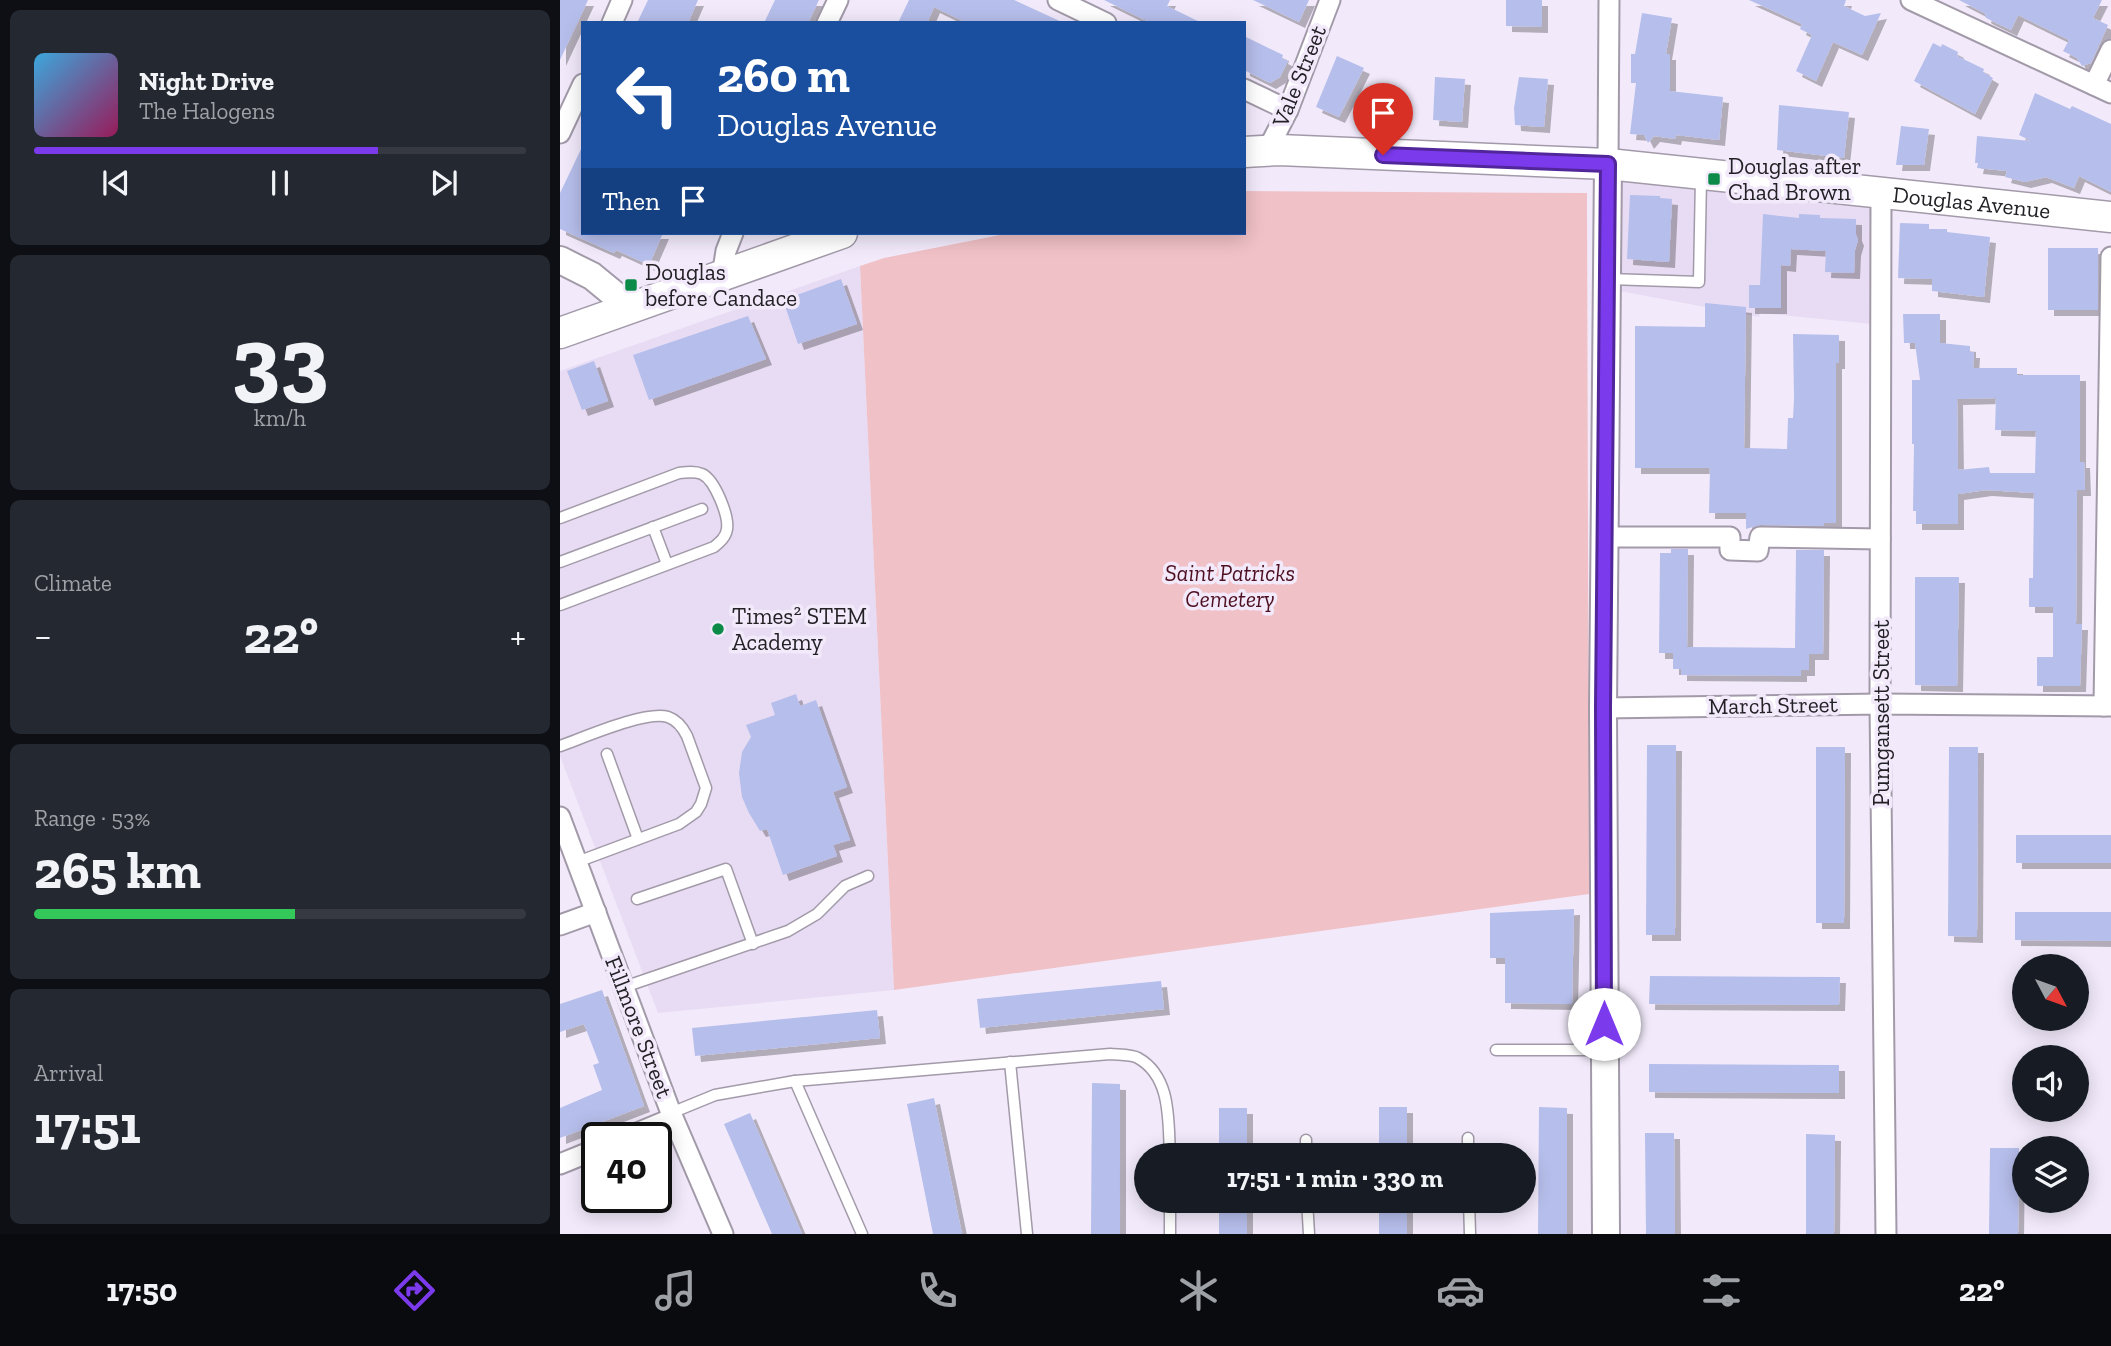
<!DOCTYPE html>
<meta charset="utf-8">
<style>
:root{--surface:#171b24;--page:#242831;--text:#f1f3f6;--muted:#9ea1a6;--line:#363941;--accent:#7c3aed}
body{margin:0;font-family:"Zilla Slab",serif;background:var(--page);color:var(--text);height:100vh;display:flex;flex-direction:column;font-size:26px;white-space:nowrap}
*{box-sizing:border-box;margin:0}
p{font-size:23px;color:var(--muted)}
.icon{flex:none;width:38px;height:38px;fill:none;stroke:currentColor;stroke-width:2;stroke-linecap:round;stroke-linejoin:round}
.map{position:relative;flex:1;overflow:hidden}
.details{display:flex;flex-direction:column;gap:10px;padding:10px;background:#0d0f14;width:560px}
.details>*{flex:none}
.banner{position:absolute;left:21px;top:21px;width:665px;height:214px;border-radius:0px;box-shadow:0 4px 18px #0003;background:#1a4fa0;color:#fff;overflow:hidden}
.needle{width:46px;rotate:131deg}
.buttons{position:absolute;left:1452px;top:954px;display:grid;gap:14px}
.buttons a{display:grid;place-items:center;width:77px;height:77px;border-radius:50%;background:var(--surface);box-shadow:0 4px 18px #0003;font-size:35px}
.speed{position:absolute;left:21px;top:1122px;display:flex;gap:14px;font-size:35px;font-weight:700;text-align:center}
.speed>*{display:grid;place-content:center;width:91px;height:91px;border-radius:50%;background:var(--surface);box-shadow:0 4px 18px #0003;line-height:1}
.speed .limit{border:4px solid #111;border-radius:10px;background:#fff;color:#111}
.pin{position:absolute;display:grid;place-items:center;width:60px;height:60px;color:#fff;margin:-72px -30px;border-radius:50% 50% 50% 0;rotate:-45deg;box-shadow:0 0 7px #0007}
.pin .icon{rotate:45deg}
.me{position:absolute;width:77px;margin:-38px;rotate:0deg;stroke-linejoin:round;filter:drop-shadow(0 0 5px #0008)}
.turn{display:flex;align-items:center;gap:24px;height:147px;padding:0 21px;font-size:32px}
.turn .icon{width:91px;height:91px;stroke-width:2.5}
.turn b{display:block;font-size:49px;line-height:60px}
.then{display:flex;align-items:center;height:66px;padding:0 21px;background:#0003;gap:14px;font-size:26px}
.big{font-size:52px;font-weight:800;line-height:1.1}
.details .widget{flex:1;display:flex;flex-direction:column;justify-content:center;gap:10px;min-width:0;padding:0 24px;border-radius:10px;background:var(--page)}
.details .dial{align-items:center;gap:0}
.dial b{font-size:91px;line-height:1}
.song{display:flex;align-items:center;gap:21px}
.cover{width:84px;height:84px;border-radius:10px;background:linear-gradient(135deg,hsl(200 70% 55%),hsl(330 70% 35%))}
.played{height:7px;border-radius:4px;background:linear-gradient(90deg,var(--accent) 70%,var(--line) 70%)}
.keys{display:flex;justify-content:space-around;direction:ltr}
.heat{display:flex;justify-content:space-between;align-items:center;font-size:38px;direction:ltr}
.charge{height:10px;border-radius:5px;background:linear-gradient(90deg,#34c759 53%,var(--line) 0)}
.trip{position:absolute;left:574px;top:1143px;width:402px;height:70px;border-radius:35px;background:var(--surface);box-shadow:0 4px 18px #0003;font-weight:800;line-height:70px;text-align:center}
.tab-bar{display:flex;height:112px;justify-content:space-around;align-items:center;background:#090b0e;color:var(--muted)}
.tab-bar .icon{width:49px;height:49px}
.tab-bar .current{color:var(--accent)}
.tab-bar b{font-size:32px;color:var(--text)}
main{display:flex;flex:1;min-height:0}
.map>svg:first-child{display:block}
</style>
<main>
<section class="details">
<div class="widget">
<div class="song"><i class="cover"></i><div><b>Night Drive</b><p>The Halogens</p></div></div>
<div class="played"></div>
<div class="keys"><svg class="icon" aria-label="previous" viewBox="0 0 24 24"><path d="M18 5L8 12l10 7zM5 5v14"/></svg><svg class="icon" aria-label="pause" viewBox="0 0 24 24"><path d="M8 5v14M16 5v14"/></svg><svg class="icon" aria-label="next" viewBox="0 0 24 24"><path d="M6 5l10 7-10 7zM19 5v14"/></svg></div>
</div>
<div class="widget dial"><b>33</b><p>km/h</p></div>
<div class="widget"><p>Climate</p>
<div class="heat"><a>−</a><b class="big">22°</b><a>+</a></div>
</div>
<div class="widget"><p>Range · 53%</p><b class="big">265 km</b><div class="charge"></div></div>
<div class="widget"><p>Arrival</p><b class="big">17:51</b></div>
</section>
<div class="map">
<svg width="1551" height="1234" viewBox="0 0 1551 1234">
<defs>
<filter id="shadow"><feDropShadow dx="6" dy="6" stdDeviation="0" flood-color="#0004"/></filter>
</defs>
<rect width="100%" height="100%" fill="#f2eafb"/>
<g fill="#e7dcf3">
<path d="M1052,160l265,32 5,133 -122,-12 -1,4 -156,-29z"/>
<path d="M300,266l34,724 -236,23 -98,-257v-385z"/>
</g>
<path fill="#f0c1c6" d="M684,191l343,2 2,701 -695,96 -34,-724 24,-8 126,-25h234z"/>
<g fill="#b6beeb" fill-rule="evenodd" filter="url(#shadow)">
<path d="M0,0h28l-28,60z"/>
<path d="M88,0h50l-10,23h-51z"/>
<path d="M215,0h44l-11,23h-44z"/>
<path d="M349,0h105l50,23h-97l-33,-16 -7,16h-29z"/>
<path d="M544,0h66l-3,6 35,17h-51z"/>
<path d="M693,0h56l-10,22z"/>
<path d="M946,0h36v27l-36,-1z"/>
<path d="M1189,0h97l-2,6 21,10 16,-3 -19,42 -29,-13 -17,39 -20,-10 16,-36 -12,-6 2,-5z"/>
<path d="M1399,0h143l-9,18 15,7 -17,38 -9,3 -5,-8 -14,-7 6,-11 -51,-25 -7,15 -23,-11 -3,-2 1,-3z"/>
<path d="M1082,13l30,5 -6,36h4v37l53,6 -4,43 -43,-5 -1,4 -21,-3 -6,7 -4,-8 -14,-1 6,-51h-5v-29h4z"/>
<path d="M684,36l39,19 -1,3 6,3 -8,16 -10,6 -26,-13z"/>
<path d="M1373,43l8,4 1,-3 16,8 -1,4 27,13 -1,3 10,6 -18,36 -61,-33z"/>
<path d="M777,56l27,12 -25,49 -23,-10z"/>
<path d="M875,77l30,2 -3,43 -29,-2z"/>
<path d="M959,77l29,2 -4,48 -29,-2 -1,-17z"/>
<path d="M1475,93l35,16 2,-3 39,18v68l-32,-16 -5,12 -28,-11 -21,5 -20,-5 2,-6 -30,-3 1,-5h-3l2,-27 54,5 -12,-6z"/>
<path d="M1219,105l70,7 -5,46 -67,-8z"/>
<path d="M1341,126l28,3 -5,36h-28z"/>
<path d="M23,145v88h80l-14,32 -33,-15 -2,3 -54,-24v-36z"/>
<path d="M1070,195l30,1v2l12,1 -3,63 -42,-3z"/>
<path d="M1203,214l36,4v-4l21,1v3l36,1v16l2,5 -3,10 -1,23 -29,-1 1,-21 -35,-2 -1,17 -9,-1v43h-32v-23h11z"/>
<path d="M1340,223l29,1v5h18v3l43,5 -6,60 -52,-6v-12l-34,-1z"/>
<rect x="1488" y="248" width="50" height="62"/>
<path d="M281,279l16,45 -59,20 -15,-44z"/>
<path d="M1145,303l41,4 -2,141 43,1 1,-31h5l1,-19 -1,-65 46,1v28h-3v160h-12v3l-64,-1 -14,4v-16h-37l1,-45h-75v-142l70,1z"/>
<path d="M1343,314h37v29l30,3v6h4l-1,16h44v7h63v87h4l1,28h-8l-1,134h6l-2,62h-43v-29h16v-50h-24v-29h4l1,-85 -48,-3 -28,4v30h-42v-13h-3l1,-67h-2v-64h8l-5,-37h-11zM1436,398l-1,32 41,1 -1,42h-45l-1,-6 -31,3 -1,-71z"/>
<path d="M188,316l18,43 -117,41 -16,-45z"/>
<path d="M34,361l14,40 -26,9 -15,-39z"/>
<path d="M1111,549h17l-1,98 108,1 1,-98h28l-1,104h-14v16h-8v6l-120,-1v-6h-8v-16h-14l1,-100h11z"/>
<path d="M1355,577h44l-2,109 -42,-1z"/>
<path d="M236,694l4,12 16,-6 31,87 -14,5 17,48 -17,5 4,11 -54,19 -16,-46 -7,2 -11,-18 -7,-16 -3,-24 3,-21 9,-15 -5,-12 29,-10 -4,-12z"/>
<path d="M1087,745h29l-1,190h-29z"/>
<path d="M1256,747h29l-1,176h-28z"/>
<path d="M1389,747h29l-1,190 -29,-1z"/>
<rect x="1456" y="835" width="95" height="28"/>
<path d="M1014,909l-2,95 -67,-1v-45h-15v-45z"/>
<path d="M1455,912h96v29l-96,-1z"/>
<path d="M1090,976l190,1 -1,28 -190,-1z"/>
<path d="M601,981l3,28 -184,19 -3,-29z"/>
<path d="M42,990l42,116 -84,32v-30l42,-18 -9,-25 6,-2 -15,-39 -24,8v-28z"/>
<path d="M317,1010l3,28 -185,18 -3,-28z"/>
<path d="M1089,1064l190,1v28l-190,-1z"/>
<path d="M532,1083l28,1v150h-29z"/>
<path d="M374,1098l28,136h-29l-26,-130z"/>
<rect x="819" y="1107" width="28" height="48"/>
<path d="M979,1107l28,1v126h-29z"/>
<rect x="659" y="1108" width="28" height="47"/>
<path d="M190,1113l52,121h-30l-48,-110z"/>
<path d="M1085,1133h29l1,101h-29z"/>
<path d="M1246,1134l29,1 -1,99h-28z"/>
<path d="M1430,1148h29l-1,86h-29z"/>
<rect x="659" y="1200" width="28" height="34"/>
<rect x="819" y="1200" width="28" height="34"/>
</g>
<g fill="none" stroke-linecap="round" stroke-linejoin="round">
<defs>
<g id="lane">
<path d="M1049,279l90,3 2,-104"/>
<path d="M0,518l119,-45c8,-1 16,-2 23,1 13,6 27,42 25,55 -1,8 -7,13 -13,18l-154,58"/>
<path d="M93,527l14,37"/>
<path d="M0,562l142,-53"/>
<path d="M0,746c23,-8 86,-36 108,-29 9,3 15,11 19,19l19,52 -5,16 -5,8 -17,12 -102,38"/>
<path d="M47,754l31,85"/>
<path d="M77,899l89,-30 27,75"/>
<path d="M64,987l164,-56 29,-17 28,-28 23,-10"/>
<path d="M936,1050h108"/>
<path d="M450,1062l17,172"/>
<path d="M235,1081l67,153"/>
<path d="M111,1113l44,-18 80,-14 315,-27c8,1 21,0 28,4 34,19 30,64 32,97"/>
<path d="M908,1138v17"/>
<path d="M746,1140v15"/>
<path d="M747,1200l2,34"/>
<path d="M909,1200l1,34"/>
<path d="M610,1234v-34"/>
</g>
<g id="street">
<path d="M498,0l48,23"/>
<path d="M1351,0l200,93"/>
<path d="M52,23l10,-23"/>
<path d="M267,23l11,-23"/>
<path d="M1534,85l17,-35"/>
<path d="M684,89l44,21"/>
<path d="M0,133l23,-49"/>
<path d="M707,151l21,-41 42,-110"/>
<path d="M1048,164l1,-164"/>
<path d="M1321,192l-1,512 6,530"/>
<path d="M162,276l4,-25 7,-18"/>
<path d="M1044,537h126v13l28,1 2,-14 120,2"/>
<path d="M1544,706l7,-449"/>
<path d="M1043,708l277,-4 231,2"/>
<path d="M0,817l111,296 52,121"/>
<path d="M0,925l36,-13"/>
<path d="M65,1138l48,-20"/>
<path d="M0,1164l37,-15"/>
</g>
<g id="secondary">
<path d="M0,260l32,16 39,32"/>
<path d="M1046,1234l-3,-526 5,-544"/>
</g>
<g id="primary">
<path id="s1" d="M684,152l35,-2 329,14 503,53"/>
<path d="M0,333l282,-100"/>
</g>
</defs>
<use href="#lane" stroke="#a29aa9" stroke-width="13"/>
<use href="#street" stroke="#a29aa9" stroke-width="23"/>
<use href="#secondary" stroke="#a29aa9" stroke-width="30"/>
<use href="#primary" stroke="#a29aa9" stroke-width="33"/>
<use href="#lane" stroke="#fff" stroke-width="10"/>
<use href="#street" stroke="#fff" stroke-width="19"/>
<use href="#secondary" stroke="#fff" stroke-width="26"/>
<use href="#primary" stroke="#fff" stroke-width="30"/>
</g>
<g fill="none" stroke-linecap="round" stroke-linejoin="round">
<defs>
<path id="route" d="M823,155l225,9 -5,544 1,316"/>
</defs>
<use href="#route" stroke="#51269a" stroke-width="18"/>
<use href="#route" stroke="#7c3aed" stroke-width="12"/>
</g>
<g fill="#0b8b47" stroke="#f2eafb" stroke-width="2.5">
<rect x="1147" y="172" width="14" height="14" rx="3.5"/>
<rect x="64" y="278" width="14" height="14" rx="3.5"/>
<circle cx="158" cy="629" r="7"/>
</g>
<g text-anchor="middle" stroke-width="7" stroke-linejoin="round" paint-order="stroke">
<g font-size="23" fill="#232126" stroke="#f2eafb">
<text transform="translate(739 76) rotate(-68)" y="8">Vale Street</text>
<text dy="8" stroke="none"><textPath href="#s1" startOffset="730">Douglas Avenue</textPath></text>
<text transform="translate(1213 705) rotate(-1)" y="8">March Street</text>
<text transform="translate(1321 713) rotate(-90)" y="8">Pumgansett Street</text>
<text transform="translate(79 1027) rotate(69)" y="8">Fillmore Street</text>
</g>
<g font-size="23" fill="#232126" stroke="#f2eafb" text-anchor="start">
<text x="1168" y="174">Douglas after<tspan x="1168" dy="26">Chad Brown</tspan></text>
<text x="85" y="280">Douglas<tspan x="85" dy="26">before Candace</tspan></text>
<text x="172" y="624">Times² STEM<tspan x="172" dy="26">Academy</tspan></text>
</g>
<g font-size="23" font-style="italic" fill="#4e0f20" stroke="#f2eafb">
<text x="670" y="581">Saint Patricks<tspan x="670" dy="26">Cemetery</tspan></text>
</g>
</g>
</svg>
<div class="buttons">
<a><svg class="needle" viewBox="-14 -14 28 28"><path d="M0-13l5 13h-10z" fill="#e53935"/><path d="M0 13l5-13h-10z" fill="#9ea1a6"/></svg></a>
<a><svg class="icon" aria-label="sound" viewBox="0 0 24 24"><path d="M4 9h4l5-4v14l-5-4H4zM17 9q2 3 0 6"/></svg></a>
<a><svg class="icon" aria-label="layers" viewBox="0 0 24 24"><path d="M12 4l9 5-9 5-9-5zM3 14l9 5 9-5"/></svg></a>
</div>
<div class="speed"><div class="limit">40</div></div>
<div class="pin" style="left:823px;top:155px;background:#d93025"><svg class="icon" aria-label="arrive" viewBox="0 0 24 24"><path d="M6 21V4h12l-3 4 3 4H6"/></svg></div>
<svg class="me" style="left:1044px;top:1024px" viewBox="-20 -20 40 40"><circle r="19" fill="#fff"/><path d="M0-13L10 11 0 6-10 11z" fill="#7c3aed"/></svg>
<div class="trip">17:51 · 1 min · 330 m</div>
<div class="banner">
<div class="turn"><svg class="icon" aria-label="left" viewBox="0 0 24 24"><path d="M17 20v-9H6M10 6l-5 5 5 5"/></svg><div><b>260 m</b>Douglas Avenue</div></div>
<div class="then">Then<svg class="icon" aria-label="arrive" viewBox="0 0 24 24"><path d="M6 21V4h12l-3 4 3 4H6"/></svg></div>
</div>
</div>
</main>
<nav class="tab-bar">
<b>17:50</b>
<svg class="icon current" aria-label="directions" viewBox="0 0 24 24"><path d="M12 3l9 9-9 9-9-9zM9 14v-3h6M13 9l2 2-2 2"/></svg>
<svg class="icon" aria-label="music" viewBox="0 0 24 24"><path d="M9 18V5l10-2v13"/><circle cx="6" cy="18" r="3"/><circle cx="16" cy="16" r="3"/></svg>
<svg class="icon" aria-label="phone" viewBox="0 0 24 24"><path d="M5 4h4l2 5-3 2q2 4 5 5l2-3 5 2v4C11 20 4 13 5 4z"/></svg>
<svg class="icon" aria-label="climate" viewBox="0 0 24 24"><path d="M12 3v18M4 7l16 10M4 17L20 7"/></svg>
<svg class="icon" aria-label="car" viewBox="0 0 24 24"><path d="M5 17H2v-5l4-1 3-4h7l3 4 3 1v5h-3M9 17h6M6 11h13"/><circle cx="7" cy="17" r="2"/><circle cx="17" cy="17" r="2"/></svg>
<svg class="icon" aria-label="filters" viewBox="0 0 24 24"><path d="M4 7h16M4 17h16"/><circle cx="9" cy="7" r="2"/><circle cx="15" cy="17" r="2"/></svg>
<b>22°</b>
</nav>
